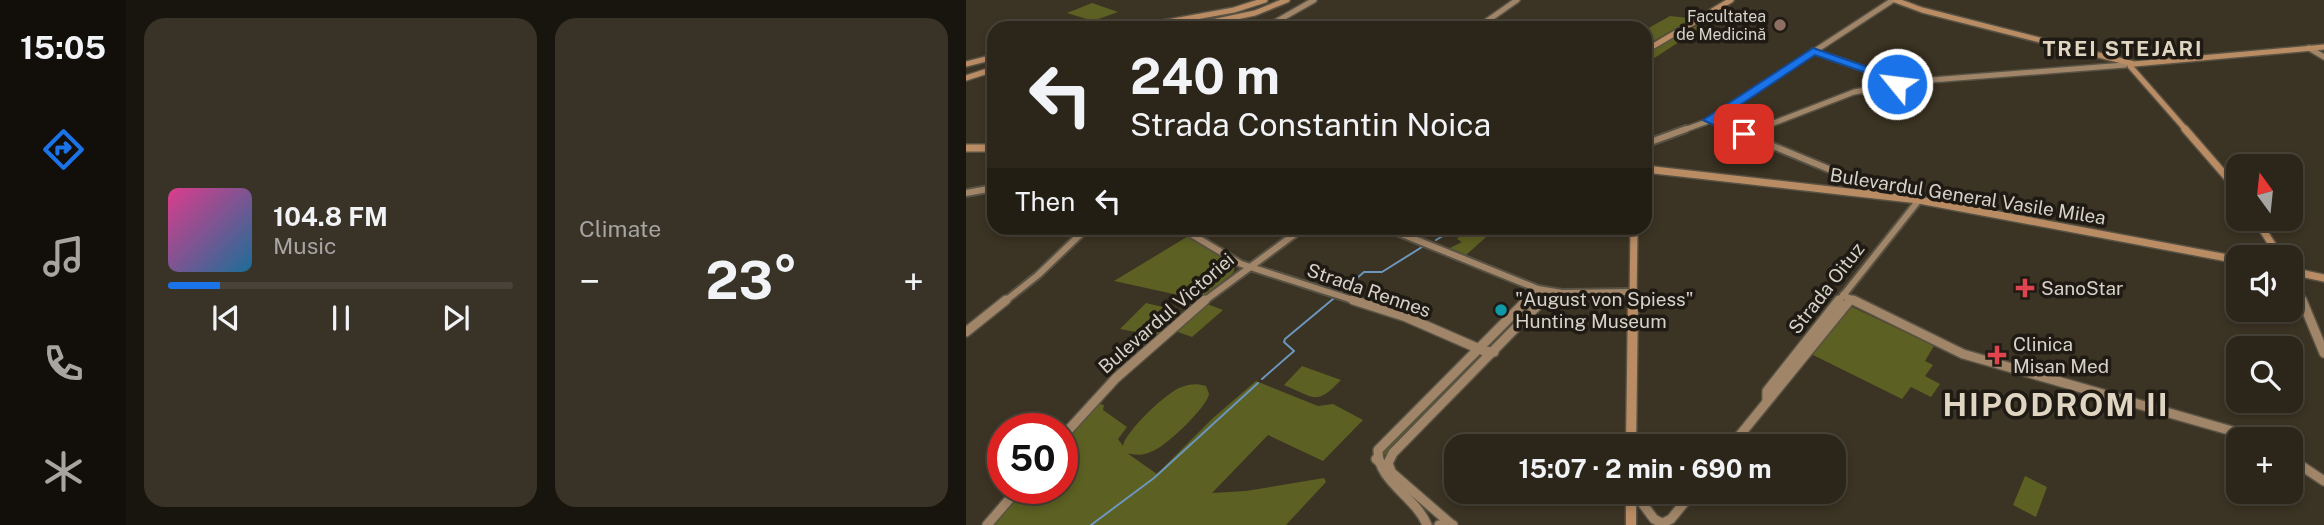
<!DOCTYPE html>
<meta charset="utf-8">
<style>
:root{--surface:#2c261a;--page:#383227;--text:#f1f3f6;--muted:#a6a5a2;--line:#484339;--accent:#1a73e8}
body{margin:0;font-family:"Public Sans",sans-serif;background:var(--page);color:var(--text);height:100vh;display:flex;flex-direction:column;font-size:26px;white-space:nowrap}
*{box-sizing:border-box;margin:0}
p{font-size:23px;color:var(--muted)}
.icon{flex:none;width:38px;height:38px;fill:none;stroke:currentColor;stroke-width:2;stroke-linecap:round;stroke-linejoin:round}
.map{position:relative;flex:1;overflow:hidden}
.panel{display:flex;flex-direction:column;gap:18px;padding:18px;background:#18150e;width:840px}
.panel>*{flex:none}
.guide{position:absolute;left:21px;top:21px;width:665px;height:214px;border-radius:21px;box-shadow:0 4px 10px #0003,0 0 0 2px var(--line);background:#2c261a;color:var(--text);overflow:hidden}
.needle{width:46px;rotate:345deg}
.controls{position:absolute;left:1260px;top:154px;display:grid;gap:14px}
.controls a{display:grid;place-items:center;width:77px;height:77px;border-radius:14px;background:var(--surface);box-shadow:0 4px 10px #0003,0 0 0 2px var(--line);font-size:35px}
.speed{position:absolute;left:21px;top:413px;display:flex;gap:14px;font-size:35px;font-weight:700;text-align:center}
.speed>*{display:grid;place-content:center;width:91px;height:91px;border-radius:50%;background:var(--surface);box-shadow:0 4px 10px #0003,0 0 0 2px var(--line);line-height:1}
.speed .limit{border:10px solid #d22;background:#fff;color:#111}
.pin{position:absolute;display:grid;place-items:center;width:60px;height:60px;color:#fff;margin:-30px;border-radius:14px;box-shadow:0 4px 10px #0006}
.me{position:absolute;width:77px;margin:-38px;rotate:299deg;stroke-linejoin:round;filter:drop-shadow(0 0 5px #0008)}
.turn{display:flex;align-items:center;gap:24px;height:147px;padding:0 28px;font-size:32px}
.turn .icon{width:91px;height:91px;stroke-width:2.5}
.turn b{display:block;font-size:49px;line-height:60px}
.then{display:flex;align-items:center;height:66px;padding:0 28px;background:#0003;gap:14px;font-size:26px}
.big{font-size:52px;font-weight:700;line-height:1.1}
.panel .widget{flex:1;display:flex;flex-direction:column;justify-content:center;gap:10px;min-width:0;padding:0 24px;border-radius:21px;background:var(--page)}
.song{display:flex;align-items:center;gap:21px}
.cover{width:84px;height:84px;border-radius:10px;background:linear-gradient(135deg,hsl(330 70% 55%),hsl(200 70% 35%))}
.played{height:7px;border-radius:4px;background:linear-gradient(90deg,var(--accent) 15%,var(--line) 15%)}
.keys{display:flex;justify-content:space-around;direction:ltr}
.heat{display:flex;justify-content:space-between;align-items:center;font-size:38px;direction:ltr}
.panel .tiles{flex:1;display:grid;gap:18px;grid-template-columns:repeat(2,1fr)}
.trip{position:absolute;left:478px;top:434px;width:402px;height:70px;border-radius:21px;background:var(--surface);box-shadow:0 4px 10px #0003,0 0 0 2px var(--line);font-weight:700;line-height:70px;text-align:center}
main{display:flex;flex:1;min-height:0}
.menu{display:flex;flex-direction:column;width:126px;justify-content:space-around;align-items:center;background:#120f0a;color:var(--muted)}
.menu .icon{width:49px;height:49px}
.menu .on{color:var(--accent)}
.menu b{font-size:32px;color:var(--text)}
.map>svg:first-child{display:block}
</style>
<main>
<nav class="menu">
<b>15:05</b>
<svg class="icon on" aria-label="directions" viewBox="0 0 24 24"><path d="M12 3l9 9-9 9-9-9zM9 14v-3h6M13 9l2 2-2 2"/></svg>
<svg class="icon" aria-label="music" viewBox="0 0 24 24"><path d="M9 18V5l10-2v13"/><circle cx="6" cy="18" r="3"/><circle cx="16" cy="16" r="3"/></svg>
<svg class="icon" aria-label="phone" viewBox="0 0 24 24"><path d="M5 4h4l2 5-3 2q2 4 5 5l2-3 5 2v4C11 20 4 13 5 4z"/></svg>
<svg class="icon" aria-label="climate" viewBox="0 0 24 24"><path d="M12 3v18M4 7l16 10M4 17L20 7"/></svg>
</nav>
<section class="panel">
<div class="tiles">
<div class="widget">
<div class="song"><i class="cover"></i><div><b>104.8 FM</b><p>Music</p></div></div>
<div class="played"></div>
<div class="keys"><svg class="icon" aria-label="previous" viewBox="0 0 24 24"><path d="M18 5L8 12l10 7zM5 5v14"/></svg><svg class="icon" aria-label="pause" viewBox="0 0 24 24"><path d="M8 5v14M16 5v14"/></svg><svg class="icon" aria-label="next" viewBox="0 0 24 24"><path d="M6 5l10 7-10 7zM19 5v14"/></svg></div>
</div>
<div class="widget"><p>Climate</p>
<div class="heat"><a>−</a><b class="big">23°</b><a>+</a></div>
</div>
</div>
</section>
<div class="map">
<svg width="1358" height="525" viewBox="0 0 1358 525">
<rect width="100%" height="100%" fill="#3b3323"/>
<g fill="#5c6022">
<path d="M126,3l26,9 -25,9 -26,-8z"/>
<path d="M704,16l28,3 -10,2 -43,25v-16z"/>
<path d="M745,18l2,2 -68,44v-10z"/>
<path d="M492,228l36,2 -28,25 -16,-7 12,-6 -5,-3 4,-4 -7,-4z"/>
<path d="M224,235l45,31 -2,7 -32,27 -87,-19z"/>
<path d="M180,303l30,7 -20,18 7,4 -5,4 -38,-7z"/>
<path d="M241,304l16,6 -31,27 -17,-6z"/>
<path d="M884,306l84,40 -9,15 8,4 -8,11 15,8 -9,13 -20,-10 -9,12 -91,-45z"/>
<path d="M513,354l5,4 -97,96 -5,2 -3,-6z"/>
<path d="M336,366l39,14c-25,26 -26,18 -57,5z"/>
<path d="M290,381l62,25 15,-2 30,16 -40,41 -55,-26 -56,58 34,-2 78,-13 2,4 -40,43h-299l32,-37h43v-51l30,-35 12,3 -1,5 24,17 -9,12 5,7c2,-14 42,-52 56,-58 9,-4 17,-5 27,-2l3,8c-2,13 -41,50 -54,56 -9,5 -18,6 -28,3l30,21 56,-56z"/>
<path d="M1059,476l22,11 -11,30 -23,-12z"/>
</g>
<g fill="none" stroke-linecap="round" stroke-linejoin="round">
<g stroke="#6b96bd" stroke-width="2">
<path d="M470,240l20,-12"/>
<path d="M375,292l23,-20h18l40,-25"/>
<path d="M296,379l32,-28 -10,-9 1,-3 48,-40"/>
<path d="M125,525l63,-47 104,-95"/>
</g>
<defs>
<g id="secondary-far2">
<path d="M299,28l49,-28"/>
<path d="M511,28l40,-28"/>
<path d="M1343,48l15,9"/>
<path d="M847,51l83,29"/>
<path d="M939,82l220,-17"/>
<path d="M743,120l27,11"/>
<path d="M715,131l25,-9 187,-122"/>
<path d="M787,131l101,-39 47,-8"/>
</g>
<g id="secondary-far1">
<path d="M766,129l128,53 7,4 2,8"/>
<path d="M779,134l12,-5"/>
<path d="M679,144l41,-15"/>
<path d="M0,193l28,-5"/>
<path d="M215,228l60,36 118,38"/>
<path d="M421,228l151,61 24,4 71,-1"/>
<path d="M1325,272l12,30"/>
<path d="M877,295l14,7"/>
<path d="M38,302l34,-27 49,-47"/>
<path d="M237,302l100,-74"/>
<path d="M559,302l13,-13"/>
<path d="M575,302l5,-11"/>
<path d="M872,302l81,-102"/>
</g>
<g id="secondary">
<path d="M387,300l53,17 78,34 10,1"/>
<path d="M887,300l110,54 297,85"/>
<path d="M1336,300l22,53"/>
<path d="M0,332l40,-32"/>
<path d="M801,401v-10l72,-91"/>
<path d="M96,437l54,-59 89,-78"/>
<path d="M765,446l119,-146"/>
<path d="M410,459l75,65"/>
<path d="M1325,459l33,22"/>
<path d="M425,471l-3,-8 5,-10 150,-153"/>
<path d="M668,492l20,27 11,6"/>
<path d="M697,523l8,-4 22,-27"/>
<path d="M21,525l32,-37"/>
<path d="M461,525c-11,-28 -50,-44 -49,-75l149,-150"/>
<path d="M473,525h14"/>
</g>
<g id="primary-far2">
<path d="M929,0l27,10 212,54 190,-17"/>
<path d="M169,28l99,-18 31,-10"/>
<path d="M218,28l71,-15 32,-13"/>
<path d="M679,51l86,-51"/>
<path d="M0,64l28,-7"/>
<path d="M1164,66l57,65"/>
<path d="M0,78l28,-9"/>
</g>
<g id="primary-far1">
<path d="M1219,129l53,61"/>
<path d="M0,148h28"/>
<path d="M679,169l274,31 319,60"/>
<path d="M1290,219l24,38"/>
<path d="M1325,271l33,7"/>
<path d="M667,302l1,-74"/>
</g>
<g id="primary">
<path d="M665,446l2,-146"/>
<path d="M665,492v33"/>
</g>
</defs>
<use href="#secondary-far2" stroke="#585244" stroke-width="8"/>
<use href="#secondary-far1" stroke="#585244" stroke-width="10"/>
<use href="#secondary" stroke="#585244" stroke-width="12"/>
<use href="#primary-far2" stroke="#585244" stroke-width="8"/>
<use href="#primary-far1" stroke="#585244" stroke-width="10"/>
<use href="#primary" stroke="#585244" stroke-width="13"/>
<use href="#secondary-far2" stroke="#a08568" stroke-width="5"/>
<use href="#secondary-far1" stroke="#a08568" stroke-width="6"/>
<use href="#secondary" stroke="#a08568" stroke-width="9"/>
<use href="#primary-far2" stroke="#b98c64" stroke-width="5"/>
<use href="#primary-far1" stroke="#b98c64" stroke-width="7"/>
<use href="#primary" stroke="#b98c64" stroke-width="10"/>
</g>
<path fill="#1a73e8" stroke="#114b97" stroke-width="2" d="M847,48l98,34 -18,4v-4l-78,-27 -96,64 30,12v6h-10l-36,-17z"/>
<circle fill="#8d6e63" stroke="#1f1b14" stroke-width="2.5" cx="814" cy="25" r="7"/>
<g fill="#e0444e" stroke="#1f1b14" stroke-width="2.5">
<path d="M1055.5 277.5h7v7h7v7h-7v7h-7v-7h-7v-7h7z"/>
<path d="M1027.5 344.5h7v7h7v7h-7v7h-7v-7h-7v-7h7z"/>
</g>
<circle fill="#0f9aa8" stroke="#1f1b14" stroke-width="2.5" cx="535" cy="310" r="7"/>
<g text-anchor="middle" stroke-width="7" stroke-linejoin="round" paint-order="stroke">
<g font-size="16" fill="#d6d2c8" stroke="#1f1b14" text-anchor="end">
<text x="800" y="22">Facultatea<tspan x="800" dy="18">de Medicină</tspan></text>
</g>
<g font-size="19" fill="#d6d2c8" stroke="#1f1b14">
<text transform="translate(1002 196) rotate(9)" y="7">Bulevardul General Vasile Milea</text>
<text transform="translate(860 288) rotate(-52)" y="7">Strada Oituz</text>
<text transform="translate(403 290) rotate(19)" y="7">Strada Rennes</text>
<text transform="translate(200 313) rotate(-41)" y="7">Bulevardul Victoriei</text>
</g>
<g font-size="19" fill="#d6d2c8" stroke="#1f1b14" text-anchor="start">
<text x="1075" y="295">SanoStar</text>
<text x="549" y="306">"August von Spiess"<tspan x="549" dy="22">Hunting Museum</tspan></text>
<text x="1047" y="351">Clinica<tspan x="1047" dy="22">Misan Med</tspan></text>
</g>
<g font-size="21" font-weight="bold" letter-spacing="2" fill="#dfd5c1" stroke="#1f1b14">
<text x="1157" y="56">TREI STEJARI</text>
</g>
<g font-size="32" font-weight="bold" letter-spacing="2" fill="#dfd5c1" stroke="#1f1b14">
<text x="1090" y="416">HIPODROM II</text>
</g>
</g>
</svg>
<div class="controls">
<a><svg class="needle" viewBox="-14 -14 28 28"><path d="M0-13l5 13h-10z" fill="#e53935"/><path d="M0 13l5-13h-10z" fill="#a6a5a2"/></svg></a>
<a><svg class="icon" aria-label="sound" viewBox="0 0 24 24"><path d="M4 9h4l5-4v14l-5-4H4zM17 9q2 3 0 6"/></svg></a>
<a><svg class="icon" aria-label="search" viewBox="0 0 24 24"><circle cx="10" cy="10" r="6"/><path d="M15 15l6 6"/></svg></a>
<a>+</a>
</div>
<div class="speed"><div class="limit">50</div></div>
<div class="pin" style="left:778px;top:134px;background:#d93025"><svg class="icon" aria-label="arrive" viewBox="0 0 24 24"><path d="M6 21V4h12l-3 4 3 4H6"/></svg></div>
<svg class="me" style="left:931px;top:84px" viewBox="-20 -20 40 40"><circle r="17" fill="#1a73e8" stroke="#fff" stroke-width="3"/><path d="M0-11L8 9 0 5-8 9z" fill="#fff"/></svg>
<div class="trip">15:07 · 2 min · 690 m</div>
<div class="guide">
<div class="turn"><svg class="icon" aria-label="left" viewBox="0 0 24 24"><path d="M17 20v-9H6M10 6l-5 5 5 5"/></svg><div><b>240 m</b>Strada Constantin Noica</div></div>
<div class="then">Then<svg class="icon" aria-label="left" viewBox="0 0 24 24"><path d="M17 20v-9H6M10 6l-5 5 5 5"/></svg></div>
</div>
</div>
</main>
